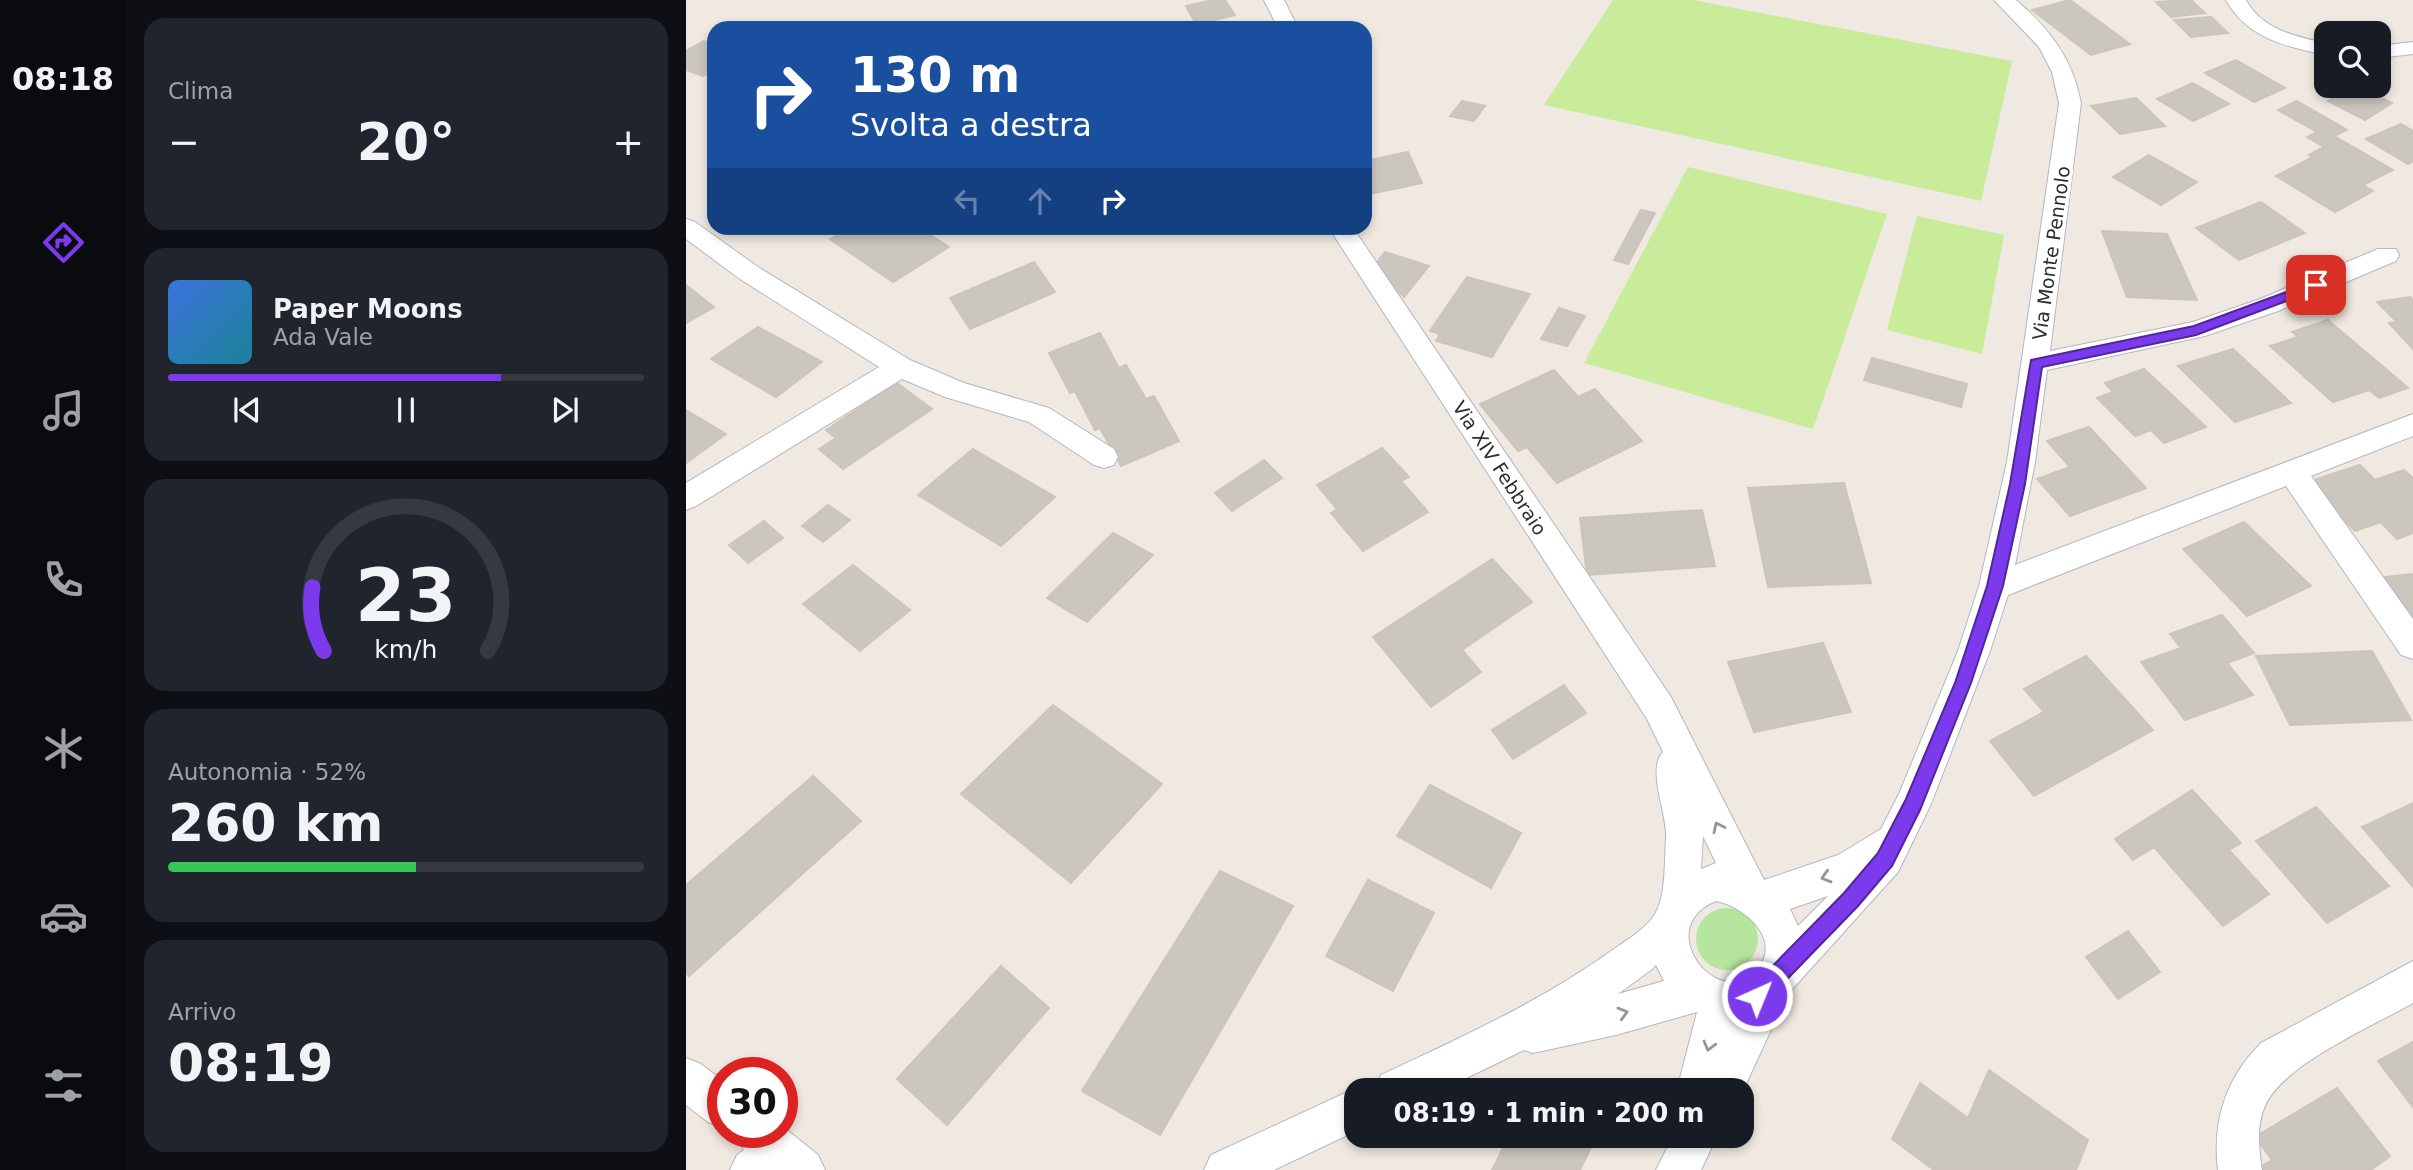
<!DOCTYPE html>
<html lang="it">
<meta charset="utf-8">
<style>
:root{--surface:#171b24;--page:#20242c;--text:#f1f3f6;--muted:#9ea1a6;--line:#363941;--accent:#7c3aed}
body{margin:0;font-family:"DejaVu Sans",sans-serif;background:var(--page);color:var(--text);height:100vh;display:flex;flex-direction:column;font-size:26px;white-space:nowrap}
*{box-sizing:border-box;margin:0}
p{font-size:23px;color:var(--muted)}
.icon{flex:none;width:38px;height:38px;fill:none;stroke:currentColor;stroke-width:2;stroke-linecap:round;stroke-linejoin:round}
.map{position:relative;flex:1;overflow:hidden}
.details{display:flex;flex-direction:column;gap:18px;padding:18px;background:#0d0f14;width:560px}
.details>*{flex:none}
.banner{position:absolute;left:21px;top:21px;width:665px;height:214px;border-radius:21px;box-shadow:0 4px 10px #0003;background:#1a4fa0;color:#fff;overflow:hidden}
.controls{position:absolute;left:1628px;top:21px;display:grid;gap:14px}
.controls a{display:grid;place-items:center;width:77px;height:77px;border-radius:14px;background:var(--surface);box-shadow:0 4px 10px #0003;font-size:35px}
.speed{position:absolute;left:21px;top:1057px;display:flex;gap:14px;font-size:35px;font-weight:700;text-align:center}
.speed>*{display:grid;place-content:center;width:91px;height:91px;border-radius:50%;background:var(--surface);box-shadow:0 4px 10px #0003;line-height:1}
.speed .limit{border:10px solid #d22;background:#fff;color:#111}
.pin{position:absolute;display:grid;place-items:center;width:60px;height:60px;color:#fff;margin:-30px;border-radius:14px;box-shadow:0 4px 10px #0006}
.me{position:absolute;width:77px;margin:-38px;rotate:44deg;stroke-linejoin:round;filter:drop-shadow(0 0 5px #0008)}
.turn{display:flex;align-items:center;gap:24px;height:147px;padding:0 28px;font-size:32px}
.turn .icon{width:91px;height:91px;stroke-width:2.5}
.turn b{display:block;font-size:49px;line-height:60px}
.lanes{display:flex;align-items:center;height:66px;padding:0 28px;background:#0003;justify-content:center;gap:35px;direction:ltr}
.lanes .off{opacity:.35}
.big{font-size:52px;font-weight:600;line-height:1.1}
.details .card{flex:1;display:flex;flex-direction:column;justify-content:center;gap:10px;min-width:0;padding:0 24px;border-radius:21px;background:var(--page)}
.details .dial{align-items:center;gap:0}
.dial svg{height:182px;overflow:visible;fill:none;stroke:var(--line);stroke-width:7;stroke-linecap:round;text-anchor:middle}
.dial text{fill:var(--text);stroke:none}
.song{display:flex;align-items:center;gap:21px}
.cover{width:84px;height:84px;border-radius:10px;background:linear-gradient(135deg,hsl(220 70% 55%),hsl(190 70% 35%))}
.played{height:7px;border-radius:4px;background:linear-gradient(90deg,var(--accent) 70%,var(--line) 70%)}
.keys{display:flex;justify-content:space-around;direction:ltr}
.heat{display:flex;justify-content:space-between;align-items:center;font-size:38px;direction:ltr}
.charge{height:10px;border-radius:5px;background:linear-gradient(90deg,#34c759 52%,var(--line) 0)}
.trip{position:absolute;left:658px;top:1078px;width:410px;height:70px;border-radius:21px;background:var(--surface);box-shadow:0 4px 10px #0003;font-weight:600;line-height:70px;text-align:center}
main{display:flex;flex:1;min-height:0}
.tabs{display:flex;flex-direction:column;width:126px;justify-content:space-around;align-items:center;background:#090b0e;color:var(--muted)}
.tabs .icon{width:49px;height:49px}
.tabs .on{color:var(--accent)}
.tabs b{font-size:32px;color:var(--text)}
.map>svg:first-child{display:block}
</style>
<main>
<nav class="tabs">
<b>08:18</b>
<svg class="icon on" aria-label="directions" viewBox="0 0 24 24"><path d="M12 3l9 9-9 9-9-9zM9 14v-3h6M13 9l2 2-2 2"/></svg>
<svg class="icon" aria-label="music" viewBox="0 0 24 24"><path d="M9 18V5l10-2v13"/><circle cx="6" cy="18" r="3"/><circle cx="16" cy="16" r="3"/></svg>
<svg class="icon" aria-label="phone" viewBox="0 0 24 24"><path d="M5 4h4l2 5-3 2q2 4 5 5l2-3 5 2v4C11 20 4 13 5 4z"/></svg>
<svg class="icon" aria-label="climate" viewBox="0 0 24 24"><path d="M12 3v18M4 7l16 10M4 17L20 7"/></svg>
<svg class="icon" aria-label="car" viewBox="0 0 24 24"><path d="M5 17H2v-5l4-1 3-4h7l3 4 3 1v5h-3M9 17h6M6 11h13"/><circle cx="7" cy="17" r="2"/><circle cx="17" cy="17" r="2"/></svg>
<svg class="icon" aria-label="filters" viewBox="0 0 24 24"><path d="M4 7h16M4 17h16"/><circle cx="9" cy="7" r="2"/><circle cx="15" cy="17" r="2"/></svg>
</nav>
<section class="details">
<div class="card"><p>Clima</p>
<div class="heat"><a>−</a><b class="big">20°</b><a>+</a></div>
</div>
<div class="card">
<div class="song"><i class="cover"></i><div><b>Paper Moons</b><p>Ada Vale</p></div></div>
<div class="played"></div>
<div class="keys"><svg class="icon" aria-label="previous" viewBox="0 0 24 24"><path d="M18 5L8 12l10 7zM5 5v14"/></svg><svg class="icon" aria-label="pause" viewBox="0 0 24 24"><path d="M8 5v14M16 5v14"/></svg><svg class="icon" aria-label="next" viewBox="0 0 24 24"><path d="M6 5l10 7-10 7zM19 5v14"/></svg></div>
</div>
<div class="card dial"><svg viewBox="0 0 100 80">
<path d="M14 69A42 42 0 1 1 86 69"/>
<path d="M14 69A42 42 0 0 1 9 41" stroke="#7c3aed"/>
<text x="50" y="56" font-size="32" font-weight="700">23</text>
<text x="50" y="72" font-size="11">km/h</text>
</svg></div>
<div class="card"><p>Autonomia · 52%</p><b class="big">260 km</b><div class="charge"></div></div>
<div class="card"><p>Arrivo</p><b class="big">08:19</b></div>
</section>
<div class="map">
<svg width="1727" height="1170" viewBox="0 0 1727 1170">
<rect width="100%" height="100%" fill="#efe9e1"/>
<circle fill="#b6e59e" cx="1041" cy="939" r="31"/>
<g fill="#c9ec9a">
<path d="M927,0h80l319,61 -31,140 -437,-96z"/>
<path d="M1002,167l199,47 -74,215 -229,-66z"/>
<path d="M1231,216l87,19 -22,119 -95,-24z"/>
</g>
<g fill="#cbc7bf" stroke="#cbc5ba" stroke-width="2">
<path d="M527,0h12l10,15 -39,9 -10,-18z"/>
<path d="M1384,0l60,44 -39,11 -59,-45z"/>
<path d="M1505,0l14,13 -34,4 -15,-15z"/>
<path d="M1525,17l17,16 -37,4 -17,-17z"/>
<path d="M18,41l10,3v25l-11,7 -17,-6v-19z"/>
<path d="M1550,60l49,28 -31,14 -49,-29z"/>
<path d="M1507,83l36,21 -36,17 -36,-22z"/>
<path d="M1667,86h3l36,17 -27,17 -37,-19z"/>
<path d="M1450,98l29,28 -45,8 -29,-28z"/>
<path d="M776,101l23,5 -11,15 -24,-5z"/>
<path d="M1611,101l50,29 -13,6 59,34 -30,15 10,6 -38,21 -59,-36 37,-19 -4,-2 15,-8 -17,-10 10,-5 -39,-22z"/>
<path d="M1715,124l12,7v30l-5,3 -42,-25z"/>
<path d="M722,152l14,31 -57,12v-34z"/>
<path d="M1463,155l48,27 -36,23 -48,-28z"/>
<path d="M1575,202l44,31 -66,27 -43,-32z"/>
<path d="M955,210l14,3 -27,51 -14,-4z"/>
<path d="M165,228h68l30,19 -56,35 -63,-43z"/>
<path d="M1416,231l65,3 30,66 -70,-3z"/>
<path d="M699,252l44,14 -25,31 -30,-31z"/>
<path d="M348,262l21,30 -85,37 -20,-31z"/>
<path d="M781,277l63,17 -38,63 -56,-16 4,-7 -10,-3z"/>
<path d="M0,285l28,22 -28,16z"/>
<path d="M1724,297l3,3v49l-24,-26 8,-1 -20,-20z"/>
<path d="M873,308l26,8 -18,30 -26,-7z"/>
<path d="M1642,320l80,68 -29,10 -10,-8 -36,12 -63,-56 28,-9 -6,-5z"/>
<path d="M72,327l64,35 -46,35 -65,-38z"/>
<path d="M414,333l19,35 7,-3 20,34 8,-3 25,45 -58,25 -21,-38 -5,2 -20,-39 -5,2 -21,-40z"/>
<path d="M1547,349l58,54 -56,19 -57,-56z"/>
<path d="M1186,358l95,26 -6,23 -97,-27z"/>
<path d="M1458,369l62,58 -42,16 -13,-13 -16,6 -38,-38 16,-6 -8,-9z"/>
<path d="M868,370l24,27 17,-8 47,52 -85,42 -30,-36 -9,4 -38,-47z"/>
<path d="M211,383l35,26 -89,60 -24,-20 17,-11 -10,-8z"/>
<path d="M0,410l40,24 -40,29z"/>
<path d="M1403,427l57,61 -76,28 -33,-37 33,-12 -23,-26z"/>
<path d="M696,448l27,29 -8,4 27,31 -65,39 -32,-38 6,-4 -20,-24z"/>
<path d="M287,449l82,48 -54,49 -83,-51z"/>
<path d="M578,460l18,18 -50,33 -17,-18z"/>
<path d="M1674,465l15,15 29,-10 9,8v55l-16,6 -16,-17 -26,9 -47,-49z"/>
<path d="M1158,483l27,100 -103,4 -20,-99z"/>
<path d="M142,505l22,15 -27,22 -21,-16z"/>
<path d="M1016,510l13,56 -128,9 -7,-57z"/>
<path d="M78,521l19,17 -35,25 -19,-18z"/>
<path d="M1558,522l67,64 -64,30 -64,-67z"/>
<path d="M427,533l40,22 -66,67 -40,-24z"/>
<path d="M806,559l40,43 -70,48 19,22 -50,35 -58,-70z"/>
<path d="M167,565l57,45 -50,41 -57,-47z"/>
<path d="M1727,574v43l-28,-40z"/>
<path d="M1536,615l32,38 -27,10 26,32 -68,25 -44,-58 40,-14 -11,-14z"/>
<path d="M1137,643l28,69 -97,20 -26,-70z"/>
<path d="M1686,651l39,69 -121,5 -34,-69z"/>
<path d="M1400,656l67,74 -119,66 -44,-55 54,-29 -20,-23z"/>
<path d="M878,685l22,28 -73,46 -21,-29z"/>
<path d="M367,705l109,79 -91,99 -110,-89z"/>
<path d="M127,776l48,45 -172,155 -3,-3v-88z"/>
<path d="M744,785l91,48 -30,55 -94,-52z"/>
<path d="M1506,790l49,53 -12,7 40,44 -46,32 -69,-79 -21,13 -18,-21z"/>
<path d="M1727,803v84l-51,-60z"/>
<path d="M1630,807l73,79 -62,37 -71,-82z"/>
<path d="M534,871l73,35 -133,229 -78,-44z"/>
<path d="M682,880l66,33 -41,78 -67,-35z"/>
<path d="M1442,931l32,41 -42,27 -32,-42z"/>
<path d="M315,966l48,42 -102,117 -50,-46z"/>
<path d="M1727,1042v65l-35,-46z"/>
<path d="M1303,1070l99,70 -12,30h-142l-42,-31 28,-56 48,35z"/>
<path d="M1651,1088l53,68 -19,14h-116l17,-10 -17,-23z"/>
<path d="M823,1136h85l2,1 -16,33h-88z"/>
</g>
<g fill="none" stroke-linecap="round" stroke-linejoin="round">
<defs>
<g id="minor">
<path d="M578,0h20l14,28h-20z"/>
<path d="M1308,0h22c33,28 57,59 65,103l-31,248 143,-29 67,-23 118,-50h18l3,6 -3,6 -118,50 -73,25 -158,34 -12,92 -20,103 398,-151v22l-102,40 102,143v40l-12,-4 -115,-169 -278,109 -18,56 -59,153 -33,68 -111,123 -46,100v-5h-64l20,-78 -81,23 -83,18 -9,-3 -82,40h-67l6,-15c79,-37 159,-73 230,-124 13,-9 33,-21 42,-34 14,-19 11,-55 13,-78 2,-24 -20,-70 -3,-87l-16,-33 -318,-491h24l318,469 93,183 74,-25 43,-26 18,-35 59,-143 21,-65 28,-124 52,-359 -7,-31 -13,-25zM1017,836l13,27 -15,6zM1142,896l-30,30 -8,-17zM1030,901c29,6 67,38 41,69 -38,44 -107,-42 -41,-69zM970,965l8,16 -46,13 33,-24z"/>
<path d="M1540,0h20c15,29 50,37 80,43v12c-40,-8 -79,-17 -100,-55z"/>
<path d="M1727,42v12l-35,4v-12z"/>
<path d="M0,219l9,3 63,45 152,93 54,23 85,25 65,41 4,8 -4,8 -10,3 -10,-3 -65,-43 -84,-25 -43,-18 -206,127 -10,4v-27l193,-116 -139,-88 -54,-40z"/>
<path d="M1727,961v42c-40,23 -131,62 -148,103 -9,20 -6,44 -3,64h-44c-6,-49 8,-92 43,-127z"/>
<path d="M0,1058l15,6 22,17v47l-15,-6 -22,-17z"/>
<path d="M670,1088l6,2h-6v41l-82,39h-70l7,-15z"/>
<path d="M96,1126l36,29 7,15h-95l7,-15 7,-5 -10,-18h48z"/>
<path d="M987,1136h44l-16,34h-45z"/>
</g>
</defs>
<use href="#minor" stroke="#b4b7c1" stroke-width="2"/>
<use href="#minor" fill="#fff" fill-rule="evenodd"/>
</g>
<defs><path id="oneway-chevron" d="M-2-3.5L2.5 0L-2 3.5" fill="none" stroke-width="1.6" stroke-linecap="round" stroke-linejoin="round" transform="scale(1.75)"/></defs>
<g stroke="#969696">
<use href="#oneway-chevron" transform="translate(1032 827) rotate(-116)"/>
<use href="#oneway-chevron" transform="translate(1140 877) rotate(164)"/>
<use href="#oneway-chevron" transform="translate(937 1013) rotate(-16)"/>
<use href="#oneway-chevron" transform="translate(1023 1046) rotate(105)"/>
</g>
<path fill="#7c3aed" stroke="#51269a" stroke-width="2" d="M1630,281l5,1v6l-125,47 -154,32 -17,117 -22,102 -32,97 -51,127 -28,56 -34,40 -94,97 -7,3 -7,-3 -3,-7 3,-7 94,-96 34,-40 28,-54 49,-116 32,-97 23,-102 21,-124 163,-34z"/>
<g text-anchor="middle" stroke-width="7" stroke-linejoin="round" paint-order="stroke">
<g font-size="19" fill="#2e2e2e" stroke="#fff">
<text transform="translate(1365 253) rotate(-82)" y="7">Via Monte Pennolo</text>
<text transform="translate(814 468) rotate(57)" y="7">Via XIV Febbraio</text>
</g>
</g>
</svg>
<div class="controls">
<a><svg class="icon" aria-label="search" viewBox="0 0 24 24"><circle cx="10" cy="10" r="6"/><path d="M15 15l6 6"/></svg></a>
</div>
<div class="speed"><div class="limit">30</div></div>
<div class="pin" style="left:1630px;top:285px;background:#d93025"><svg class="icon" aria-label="arrive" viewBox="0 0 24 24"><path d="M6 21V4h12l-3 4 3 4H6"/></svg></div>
<svg class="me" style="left:1071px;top:996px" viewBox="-20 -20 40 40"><circle r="17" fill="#7c3aed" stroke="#fff" stroke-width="3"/><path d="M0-11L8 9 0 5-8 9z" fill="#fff"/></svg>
<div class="trip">08:19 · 1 min · 200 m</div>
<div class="banner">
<div class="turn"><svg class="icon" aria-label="right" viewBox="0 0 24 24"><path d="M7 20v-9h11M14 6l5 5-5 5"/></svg><div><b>130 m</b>Svolta a destra</div></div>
<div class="lanes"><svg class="icon off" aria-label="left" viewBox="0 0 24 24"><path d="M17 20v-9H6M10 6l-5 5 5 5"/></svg><svg class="icon off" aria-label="ahead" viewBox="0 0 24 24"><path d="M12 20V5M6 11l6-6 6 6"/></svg><svg class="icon" aria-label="right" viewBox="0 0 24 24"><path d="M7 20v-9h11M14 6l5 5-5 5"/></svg></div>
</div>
</div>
</main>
